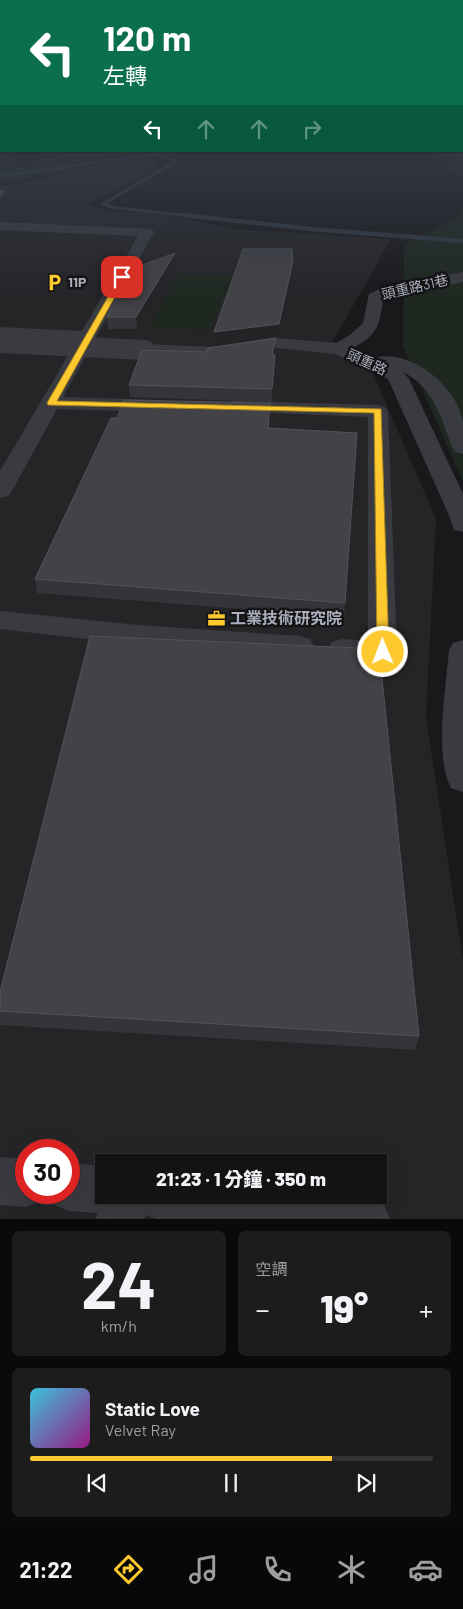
<!DOCTYPE html>
<html lang="zh-TW">
<meta charset="utf-8">
<style>
:root{--surface:#131314;--page:#1c1c1d;--text:#f1f3f6;--muted:#9d9ea0;--line:#323234;--accent:#fdc92f}
body{margin:0;font-family:Barlow,"Noto Sans TC",sans-serif;background:var(--page);color:var(--text);height:100vh;display:flex;flex-direction:column;font-size:19px;white-space:nowrap}
*{box-sizing:border-box;margin:0}
p{font-size:16px;color:var(--muted)}
.icon{flex:none;width:28px;height:28px;fill:none;stroke:currentColor;stroke-width:2;stroke-linecap:round;stroke-linejoin:round}
.map{position:relative;height:1219px;overflow:hidden}
.panel{display:flex;flex-direction:column;gap:12px;padding:12px;background:#0a0a0b;flex:1}
.panel>*{flex:none}
.banner{position:absolute;left:0px;top:0px;width:464px;height:152px;box-shadow:0 5px 20px #0002,0 0 0 1px var(--line);background:#0b6e4f;color:#fff;overflow:hidden}
.speed{position:absolute;left:15px;top:1139px;display:flex;gap:10px;font-size:25px;font-weight:700;text-align:center}
.speed>*{display:grid;place-content:center;width:65px;height:65px;border-radius:50%;background:var(--surface);box-shadow:0 5px 20px #0002,0 0 0 1px var(--line);line-height:1}
.speed .limit{border:8px solid #d22;background:#fff;color:#111}
.pin{position:absolute;display:grid;place-items:center;width:42px;height:42px;color:#fff;margin:-21px;border-radius:10px;box-shadow:0 2px 8px #0006}
.me{position:absolute;width:55px;margin:-28px;rotate:359deg;stroke-linejoin:round;filter:drop-shadow(0 0 4px #0008)}
.turn{display:flex;align-items:center;gap:18px;height:105px;padding:0 20px;font-size:22px}
.turn .icon{width:65px;height:65px;stroke-width:2.5}
.turn b{display:block;font-size:35px;line-height:42px}
.lanes{display:flex;align-items:center;height:48px;padding:0 20px;background:#0003;justify-content:center;gap:25px;direction:ltr}
.lanes .off{opacity:.35}
.big{font-size:38px;font-weight:800;line-height:1.1}
.panel .tile{flex:1;display:flex;flex-direction:column;justify-content:center;gap:8px;min-width:0;padding:0 18px;border-radius:8px;background:var(--page)}
.panel .dial{align-items:center;gap:0}
.dial b{font-size:65px;line-height:1}
.song{display:flex;align-items:center;gap:15px}
.cover{width:60px;height:60px;border-radius:8px;background:linear-gradient(135deg,hsl(190 70% 55%),hsl(310 70% 35%))}
.played{height:5px;border-radius:2px;background:linear-gradient(90deg,var(--accent) 75%,var(--line) 75%)}
.keys{display:flex;justify-content:space-around;direction:ltr}
.heat{display:flex;justify-content:space-between;align-items:center;font-size:28px;direction:ltr}
.panel .tiles{flex:1;display:grid;gap:12px;grid-template-columns:1fr 1fr}
.tile:last-child{grid-column:span 2}
.trip{position:absolute;left:95px;top:1154px;width:292px;height:50px;border-radius:0px;background:var(--surface);box-shadow:0 5px 20px #0002,0 0 0 1px var(--line);font-weight:800;line-height:50px;text-align:center}
.tab-bar{display:flex;height:80px;justify-content:space-around;align-items:center;background:#080808;color:var(--muted)}
.tab-bar .icon{width:35px;height:35px}
.tab-bar .on{color:var(--accent)}
.tab-bar b{font-size:22px;color:var(--text)}
.map>svg:first-child{display:block}
</style>
<div class="map">
<svg width="463" height="1219" viewBox="0 0 463 1219">
<rect width="100%" height="100%" fill="#19191b"/>
<path fill="#252528" fill-rule="evenodd" d="M146,153l13,12 -73,40 25,7h44l78,17 158,10 -58,102 36,23 67,155 -10,197 37,245v258h-463v-1033l25,-3zM26,1150h43v42h-43zM104,1162h275v33h-275z"/>
<g fill="#1e2720">
<path d="M463,128v50l-26,-20 3,-7h22z"/>
<path d="M76,151h78l-130,28 -24,2v-20l2,2h29z"/>
<path d="M463,210v271l-60,-135 1,-102 56,-27z"/>
<path d="M178,275l112,1 -5,20 -61,-2 -14,36 -61,-2z"/>
</g>
<g fill="none" stroke-linecap="round" stroke-linejoin="round">
<g stroke="#2e3741" stroke-width="3">
<path d="M159,154l16,8 -72,42 13,4 76,8"/>
<path d="M0,176l178,-25"/>
</g>
<path stroke="#2e3741" stroke-width="4.5" d="M183,215l128,14 152,12"/>
<g fill="#3a3a41" fill-rule="evenodd">
<rect x="0" y="136" width="1" height="7"/>
<path d="M0,222l152,7 2,3 -91,165 97,3 7,2 3,4 -3,4 -7,2 -103,-3 -45,82 -4,5 -8,2v-27l76,-129 -76,-5v-10l82,4 56,-95 -138,-6z"/>
<path d="M463,272v10l-72,13 -8,4c-4,28 -5,35 -30,49l21,10c36,-11 84,29 89,64 0,10 0,21 0,32l-8,-2 -3,-5c-11,-30 -19,-60 -49,-75l6,7 54,115v38l-9,-2 -6,-17 -60,-134 -53,-25 -59,-6 -64,11 -67,-3 -6,-2 -3,-4 3,-4 6,-2 67,3 64,-9 60,5 14,-8 13,-12 6,-29 17,-8z"/>
<path d="M233,401l145,4 7,2 3,4 9,241 -4,7c-18,5 -43,2 -61,-3l-4,-7 4,-7 10,-3 26,2v-224l-142,-6 -3,-4 3,-4z"/>
<path d="M0,611l138,14 162,11 10,3 4,7 -4,7 -10,3 -162,-11 -138,-16z"/>
<path d="M463,640v152l-12,-4c-17,-33 -5,-100 -2,-138l4,-7z"/>
<path d="M0,1157l26,2v33h20l-3,8 -17,7 -26,-2z"/>
<path d="M69,1163l35,3v29h263l16,7 7,17h-234l-10,-4 -2,4h-48l1,-6 -28,-2 -17,-7 -5,-12h22z"/>
</g>
<path stroke="#3a3a41" stroke-width="20" d="M0,343l145,7"/>
</g>
<g fill="#353539">
<path d="M175,253l1,11 -39,65h-29l-1,-12z"/>
<path d="M276,338l-1,12 -1,5 1,12 -3,35 -142,-5 -1,-12z"/>
<path d="M270,416l-1,12 76,175 -1,14 -307,-24 -2,-14 82,-161z"/>
<path d="M0,992l419,44 -4,14 -415,-25z"/>
</g>
<g fill="#242427">
<path d="M5,191l2,8 -7,6v-9z"/>
<path d="M175,253l1,11 -39,65 -1,-12z"/>
<path d="M293,261v11l-15,64 -64,9v-13z"/>
<path d="M276,338l-1,12 -4,17 1,-12z"/>
<path d="M275,355v12l-3,35v-13z"/>
<path d="M270,403v13l-2,25v-13z"/>
</g>
<g fill="#424247" stroke="#525359">
<path d="M0,191h5l-5,5z"/>
<path d="M243,249h49l1,12 -14,63 -65,8z"/>
<path d="M175,253l-39,64h-29l27,-49z"/>
<path d="M276,338l-4,17h3l-3,34 -143,-4 13,-35 65,2 1,-4z"/>
<path d="M124,400l146,3 -2,25 89,5 -12,170 -310,-24 76,-161h6z"/>
<path d="M90,636l289,13 40,387 -419,-25v-19z"/>
</g>
<linearGradient id="sky" x2="0" y2="1"><stop stop-color="#0e0e0f"/><stop offset="0.43" stop-color="#383e4a"/><stop offset="1" stop-color="#383e4a" stop-opacity="0"/></linearGradient>
<rect width="463" height="299" fill="url(#sky)"/>
<path fill="#fdc92f" stroke="#a4831f" d="M120,276l6,1 -69,124 324,8 8,243 -2,3 -4,1 -6,-4 -3,-239 -326,-8 -1,-2z"/>
<defs>
<symbol id="parking-bare" viewBox="-9 -9 18 18"><path d="M-3.5-5.5H1a3.5 3.5 0 0 1 0 7H-1V5.5H-3.5ZM-1-3.4V-.6H.8a1.4 1.4 0 0 0 0-2.8Z" fill="#fdc92f" stroke="#141416" stroke-width="2.5" paint-order="stroke"/></symbol>
<symbol id="office-bare" viewBox="-9 -9 18 18"><path d="M-6-3h4V-5.5h4V-3h4V5H-6ZM-1-4.5V-3h2v-1.5ZM-6 0V1H6V0Z" fill="#fdc92f" stroke="#141416" stroke-width="2.5" paint-order="stroke"/></symbol>
</defs>
<g fill-rule="evenodd">
<use href="#parking-bare" x="42" y="270" width="25" height="25"/>
<use href="#office-bare" x="204" y="606" width="25" height="25"/>
</g>
<g text-anchor="middle" stroke-width="5" stroke-linejoin="round" paint-order="stroke">
<g font-size="14" font-weight="bold" fill="#abaebc" stroke="#141416" text-anchor="start">
<text x="68" y="287">11P</text>
</g>
<g font-size="14" fill="#abaebc" stroke="#141416">
<text transform="translate(415 287) rotate(-13)" y="5">頭重路31巷</text>
<text transform="translate(367 362) rotate(25)" y="5">頭重路</text>
</g>
<g font-size="16" font-weight="bold" fill="#abaebc" stroke="#141416" text-anchor="start">
<text x="230" y="624">工業技術研究院</text>
</g>
</g>
</svg>
<div class="speed"><div class="limit">30</div></div>
<div class="pin" style="left:122px;top:277px;background:#d93025"><svg class="icon" aria-label="arrive" viewBox="0 0 24 24"><path d="M6 21V4h12l-3 4 3 4H6"/></svg></div>
<svg class="me" style="left:383px;top:652px" viewBox="-20 -20 40 40"><circle r="17" fill="#fdc92f" stroke="#fff" stroke-width="3"/><path d="M0-11L8 9 0 5-8 9z" fill="#fff"/></svg>
<div class="trip">21:23 · 1 分鐘 · 350 m</div>
<div class="banner">
<div class="turn"><svg class="icon" aria-label="left" viewBox="0 0 24 24"><path d="M17 20v-9H6M10 6l-5 5 5 5"/></svg><div><b>120 m</b>左轉</div></div>
<div class="lanes"><svg class="icon" aria-label="left" viewBox="0 0 24 24"><path d="M17 20v-9H6M10 6l-5 5 5 5"/></svg><svg class="icon off" aria-label="ahead" viewBox="0 0 24 24"><path d="M12 20V5M6 11l6-6 6 6"/></svg><svg class="icon off" aria-label="ahead" viewBox="0 0 24 24"><path d="M12 20V5M6 11l6-6 6 6"/></svg><svg class="icon off" aria-label="right" viewBox="0 0 24 24"><path d="M7 20v-9h11M14 6l5 5-5 5"/></svg></div>
</div>
</div>
<section class="panel">
<div class="tiles">
<div class="tile dial"><b>24</b><p>km/h</p></div>
<div class="tile"><p>空調</p>
<div class="heat"><a>−</a><b class="big">19°</b><a>+</a></div>
</div>
<div class="tile">
<div class="song"><i class="cover"></i><div><b>Static Love</b><p>Velvet Ray</p></div></div>
<div class="played"></div>
<div class="keys"><svg class="icon" aria-label="previous" viewBox="0 0 24 24"><path d="M18 5L8 12l10 7zM5 5v14"/></svg><svg class="icon" aria-label="pause" viewBox="0 0 24 24"><path d="M8 5v14M16 5v14"/></svg><svg class="icon" aria-label="next" viewBox="0 0 24 24"><path d="M6 5l10 7-10 7zM19 5v14"/></svg></div>
</div>
</div>
</section>
<nav class="tab-bar">
<b>21:22</b>
<svg class="icon on" aria-label="directions" viewBox="0 0 24 24"><path d="M12 3l9 9-9 9-9-9zM9 14v-3h6M13 9l2 2-2 2"/></svg>
<svg class="icon" aria-label="music" viewBox="0 0 24 24"><path d="M9 18V5l10-2v13"/><circle cx="6" cy="18" r="3"/><circle cx="16" cy="16" r="3"/></svg>
<svg class="icon" aria-label="phone" viewBox="0 0 24 24"><path d="M5 4h4l2 5-3 2q2 4 5 5l2-3 5 2v4C11 20 4 13 5 4z"/></svg>
<svg class="icon" aria-label="climate" viewBox="0 0 24 24"><path d="M12 3v18M4 7l16 10M4 17L20 7"/></svg>
<svg class="icon" aria-label="car" viewBox="0 0 24 24"><path d="M5 17H2v-5l4-1 3-4h7l3 4 3 1v5h-3M9 17h6M6 11h13"/><circle cx="7" cy="17" r="2"/><circle cx="17" cy="17" r="2"/></svg>
</nav>
